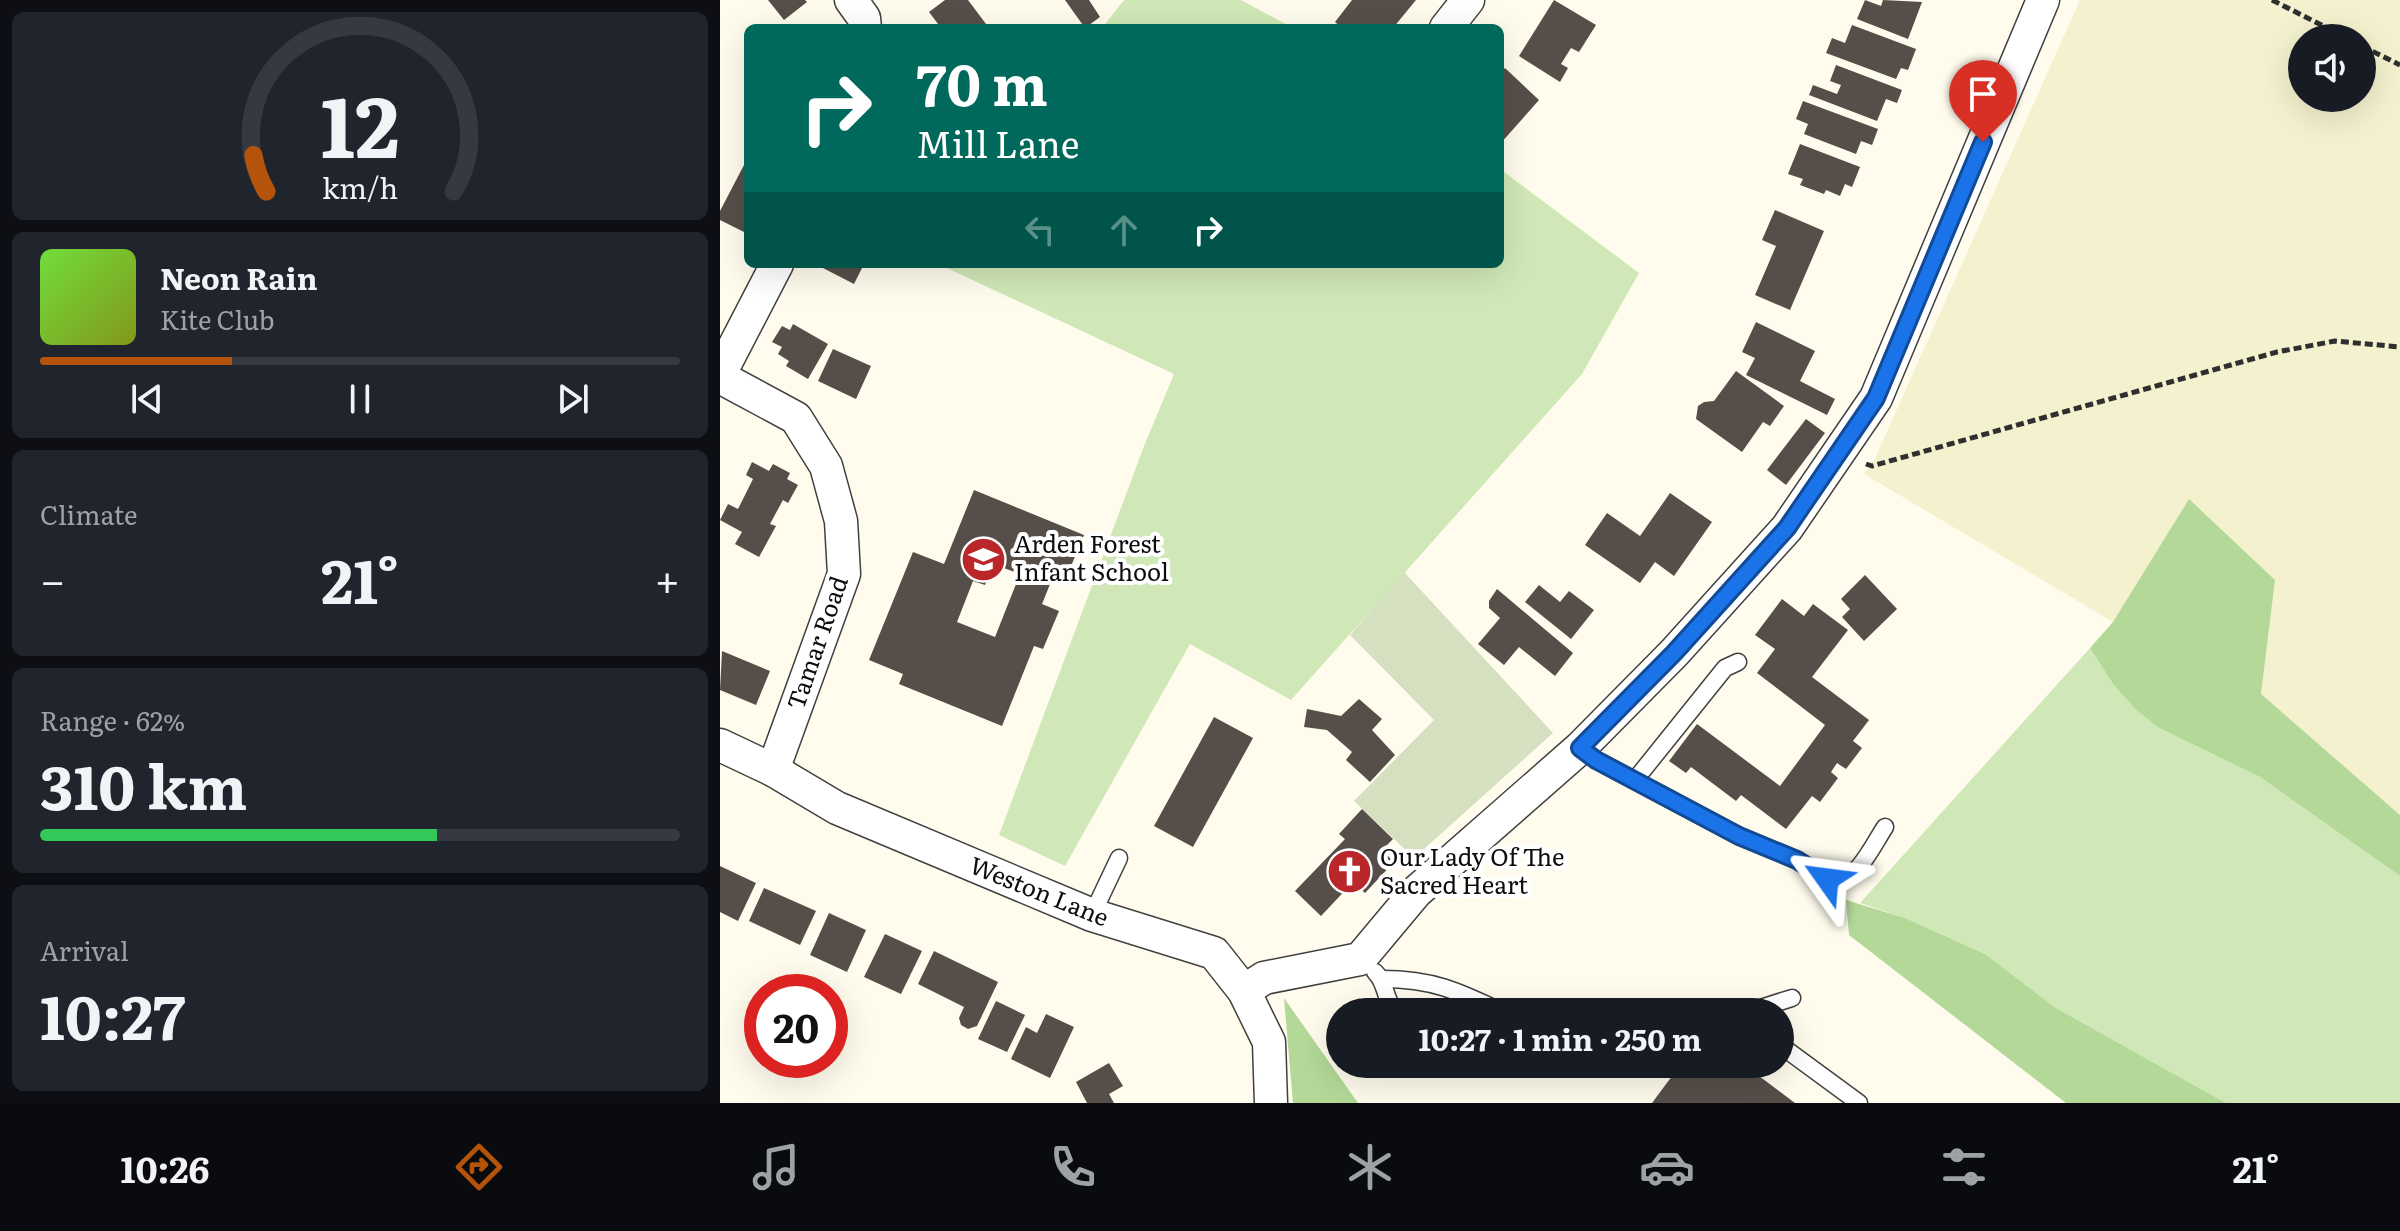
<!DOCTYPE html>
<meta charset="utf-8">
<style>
:root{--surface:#171b24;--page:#20242c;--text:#f1f3f6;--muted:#9ea1a6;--line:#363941;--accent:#b45309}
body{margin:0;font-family:Literata,serif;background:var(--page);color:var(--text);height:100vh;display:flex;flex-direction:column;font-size:30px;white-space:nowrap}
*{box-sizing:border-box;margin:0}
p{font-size:26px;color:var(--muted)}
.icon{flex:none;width:44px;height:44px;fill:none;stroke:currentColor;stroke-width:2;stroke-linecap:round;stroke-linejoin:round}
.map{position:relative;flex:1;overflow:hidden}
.sheet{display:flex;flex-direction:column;gap:12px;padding:12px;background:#0d0f14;width:720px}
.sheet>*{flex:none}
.guide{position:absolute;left:24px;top:24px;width:760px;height:244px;border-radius:12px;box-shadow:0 8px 32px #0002;background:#00695c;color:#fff;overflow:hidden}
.controls{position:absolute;left:1568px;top:24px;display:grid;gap:16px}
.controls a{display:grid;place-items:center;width:88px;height:88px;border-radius:50%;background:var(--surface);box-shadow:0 8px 32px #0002;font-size:40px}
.speed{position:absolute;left:24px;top:974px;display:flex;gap:16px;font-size:40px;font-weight:700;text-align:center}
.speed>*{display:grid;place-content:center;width:104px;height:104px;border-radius:50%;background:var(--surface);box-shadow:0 8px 32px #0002;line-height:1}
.speed .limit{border:12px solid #d22;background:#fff;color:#111}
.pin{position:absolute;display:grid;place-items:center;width:68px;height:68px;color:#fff;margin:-82px -34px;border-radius:50% 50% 50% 0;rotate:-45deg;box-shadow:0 0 8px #0007}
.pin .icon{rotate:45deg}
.me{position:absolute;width:88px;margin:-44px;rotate:301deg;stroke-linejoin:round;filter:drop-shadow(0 0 6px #0008)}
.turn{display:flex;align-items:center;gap:28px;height:168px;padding:0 40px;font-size:36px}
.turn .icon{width:104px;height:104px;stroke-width:2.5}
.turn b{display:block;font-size:56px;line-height:68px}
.lanes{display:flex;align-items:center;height:76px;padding:0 40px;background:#0003;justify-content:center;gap:40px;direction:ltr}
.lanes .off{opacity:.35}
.big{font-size:60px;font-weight:700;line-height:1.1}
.sheet .widget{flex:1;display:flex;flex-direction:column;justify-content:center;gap:12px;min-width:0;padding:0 28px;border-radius:12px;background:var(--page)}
.sheet .dial{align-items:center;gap:0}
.dial svg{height:208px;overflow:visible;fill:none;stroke:var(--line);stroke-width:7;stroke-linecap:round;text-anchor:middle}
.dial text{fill:var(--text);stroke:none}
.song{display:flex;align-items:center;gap:24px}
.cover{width:96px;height:96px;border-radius:12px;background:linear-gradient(135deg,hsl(100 70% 55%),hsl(70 70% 35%))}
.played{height:8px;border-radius:4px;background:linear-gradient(90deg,var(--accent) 30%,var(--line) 30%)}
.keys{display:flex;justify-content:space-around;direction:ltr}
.heat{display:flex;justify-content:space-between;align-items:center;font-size:44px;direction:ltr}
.charge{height:12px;border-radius:6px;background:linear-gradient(90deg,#34c759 62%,var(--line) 0)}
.trip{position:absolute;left:606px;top:998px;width:468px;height:80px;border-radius:40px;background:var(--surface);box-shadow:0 8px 32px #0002;font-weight:700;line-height:80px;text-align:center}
.tabs{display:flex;height:128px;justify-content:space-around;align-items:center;background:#090b0e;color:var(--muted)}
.tabs .icon{width:56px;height:56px}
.tabs .on{color:var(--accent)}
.tabs b{font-size:36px;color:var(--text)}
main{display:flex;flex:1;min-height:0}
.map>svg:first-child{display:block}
</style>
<main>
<section class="sheet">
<div class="widget dial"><svg viewBox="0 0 100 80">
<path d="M14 69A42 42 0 1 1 86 69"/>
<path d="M14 69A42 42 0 0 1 9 55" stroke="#b45309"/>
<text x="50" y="56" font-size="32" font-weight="700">12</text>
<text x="50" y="72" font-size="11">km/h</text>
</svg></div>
<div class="widget">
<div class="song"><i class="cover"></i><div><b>Neon Rain</b><p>Kite Club</p></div></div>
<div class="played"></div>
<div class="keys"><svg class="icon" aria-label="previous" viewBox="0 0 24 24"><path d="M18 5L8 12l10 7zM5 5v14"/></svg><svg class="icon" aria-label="pause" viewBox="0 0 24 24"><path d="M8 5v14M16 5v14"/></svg><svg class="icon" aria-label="next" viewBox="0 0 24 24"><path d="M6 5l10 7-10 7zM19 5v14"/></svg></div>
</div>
<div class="widget"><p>Climate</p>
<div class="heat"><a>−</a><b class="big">21°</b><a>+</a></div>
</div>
<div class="widget"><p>Range · 62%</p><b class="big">310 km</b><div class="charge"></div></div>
<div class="widget"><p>Arrival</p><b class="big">10:27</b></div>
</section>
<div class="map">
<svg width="1680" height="1103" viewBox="0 0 1680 1103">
<rect width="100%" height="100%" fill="#fffced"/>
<path fill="#f4f1ce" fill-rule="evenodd" d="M1360,0h320v815l-139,-121 14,-114 -86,-81 -76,123 -249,-148 8,-9zM1582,38h60v60h-60z"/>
<g fill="#d0e8b7">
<path d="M404,0h117l52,28h-191z"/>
<path d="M780,169l139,104 -57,101 -291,326 -101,-56 -125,222 -66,-31 145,-389 30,-72 -236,-110h562z"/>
<path d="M1370,648l23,36 23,26 23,18 101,49 140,99v227h-174l-170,-95 -71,-54 -80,-36 -45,-15z"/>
</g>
<g fill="#b3d897">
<path d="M1469,499l86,81 -14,114 139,121v61l-140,-99 -101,-49 -23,-18 -23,-26 -23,-36 23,-26z"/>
<path d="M1126,900l59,18 80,36 71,54 170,95h-160l-217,-168z"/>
<path d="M564,998l74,105h-65z"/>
</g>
<path fill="#d4e0bf" d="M684,572l149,161 -139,125 -60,-57 80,-81 -84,-85z"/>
<g fill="#554e49" fill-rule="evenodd">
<path d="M48,0h37l2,2 -23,18z"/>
<path d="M225,0h23l21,28h-48l-12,-16z"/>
<path d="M345,0h24l11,17 -15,11z"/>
<path d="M632,0h64l-23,28h-51l-7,-6z"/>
<path d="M834,0l42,25 -17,27 -8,-4 -10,16 7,4 -8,14 -41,-26z"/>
<path d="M1145,0l16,6 2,-6 39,2 -14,37 -51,-20z"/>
<path d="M1132,25l64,24 -8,21 -7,-2 -5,11 -70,-26 6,-15 13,5z"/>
<path d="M1116,65l66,25 -5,13 -11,-4 -9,22 -68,-26 4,-10 24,9 4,-9 -11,-4z"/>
<path d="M785,68l34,32 -39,44v-70z"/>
<path d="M1083,101l75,28 -6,16 -11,-4 -5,13 -52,-20 4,-10 -12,-5z"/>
<path d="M1080,144l60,23 -8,20 -7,-3 -5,12 -14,-6 -2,4 -24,-9 3,-6 -15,-5z"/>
<path d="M24,165l4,2v58l-4,7 -24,-12v-9z"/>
<path d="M1055,210l49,21 -34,79 -35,-15 21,-49 -14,-6z"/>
<path d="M102,264h42l-10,20 -33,-17z"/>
<path d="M1036,322l59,29 -15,30 35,18 -8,16 -81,-40 9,-17 -13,-6z"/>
<path d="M73,324l35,20 -20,35 -22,-13 3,-5 -11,-7 4,-7 -10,-5 10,-16 8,4z"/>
<path d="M113,349l38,17 -15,33 -38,-18z"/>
<path d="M1016,371l48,35 -14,20 -7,-4 -21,30 -46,-33 2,-13 6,-4 10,-1z"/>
<path d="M1086,419l19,14 -39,52 -19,-15z"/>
<path d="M32,462l17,9 4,-7 17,9 -3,6 11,6 -10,18 -5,-3 -13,24 6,2 -17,31 -24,-13 7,-12 -22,-12 8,-16 10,5 15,-30 -7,-4z"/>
<path d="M254,490l110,45 -15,36 -12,-4 -15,37 17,7 -16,38 -9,-3 -32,80 -103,-42 4,-10 -34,-14 44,-108 31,12zM273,564l27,10 -25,63 -38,-15 16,-41 12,4z"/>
<path d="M950,493l42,29 -38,54 -19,-14 -15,21 -55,-38 22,-32 33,23z"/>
<path d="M1145,575l32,34 -33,32 -22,-24 8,-8 -9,-10z"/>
<path d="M819,585l21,17 9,-11 25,19 -23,29 -46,-37z"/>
<path d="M777,589l76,64 -18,23 -36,-29 -15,18 -26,-21 22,-26 -11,-10v-7z"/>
<path d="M1062,599l22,17 9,-12 35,26 -36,47 57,43 -16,21 9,7 -16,21 -9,-6 -6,9 7,6 -18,24 -8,-6 -26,33 -45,-34 -5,6 -45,-34 -5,6 -17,-12 28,-37 83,62 45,-61 -68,-52 18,-24 -20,-14z"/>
<path d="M2,651l48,20 -14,34 -36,-15z"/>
<path d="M639,699l23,20 -10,11 23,25 -25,27 -24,-22 6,-8 -25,-22 -23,-3 3,-18 34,7z"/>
<path d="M494,717l39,21 -60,109 -39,-21z"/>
<path d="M642,809l31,30 -11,11 12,12 -29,31 -12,-11 -32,34 -26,-25 50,-52 -6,-5z"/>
<path d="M0,866l36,17 -18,38 -18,-9z"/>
<path d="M44,888l52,23 -16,34 -51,-24z"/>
<path d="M109,913l37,17 -19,42 -37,-17z"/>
<path d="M165,934l37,17 -21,43 -37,-17z"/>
<path d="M214,951l64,31 -21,44 -9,3 -7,-4 -2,-7 5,-11 -46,-23z"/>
<path d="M276,1001l29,14 -18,37 -29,-13z"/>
<path d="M326,1014l28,13 -24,51 -39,-19 15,-32 11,6z"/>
<path d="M389,1063l14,23 -14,8 5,9h-27l-11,-21z"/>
<path d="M961,1064h62l52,39h-143z"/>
</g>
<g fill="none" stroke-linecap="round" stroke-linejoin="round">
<defs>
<g id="lane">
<path d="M860,748l16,12 143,76 58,24 39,24c23,-8 36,-37 49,-57"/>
<path d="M915,780l90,-112 13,-6"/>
<path d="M372,915l27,-57"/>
<path d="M655,972c12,11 9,28 21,40"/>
<path d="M662,979c51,0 76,12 120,33"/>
<path d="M1028,1012l44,-14"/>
<path d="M1060,1045l79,58"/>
</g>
<g id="street">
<path d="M131,0l13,18 1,10"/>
<path d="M726,28l22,-28"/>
<path d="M0,374l57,-110"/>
<path d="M0,377l76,41 30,48 15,55 3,53 -71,196"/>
<path d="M0,745l53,25 64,38 255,107 122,38 30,38 25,51 2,61"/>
<path d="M524,991l20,-13 96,-19 56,-67 164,-144 94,-95 113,-125 89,-130 167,-398"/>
</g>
</defs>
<use href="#lane" stroke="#404040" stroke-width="19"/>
<use href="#street" stroke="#404040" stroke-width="35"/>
<g stroke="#2f2f2f" stroke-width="5" stroke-dasharray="8 4" stroke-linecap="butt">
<path d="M1552,0l75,38"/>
<path d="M1642,46l38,19"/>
<path d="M1146,464l6,2 405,-114 58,-11 65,6"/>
</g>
<use href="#lane" stroke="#fff" stroke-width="16"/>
<use href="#street" stroke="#fff" stroke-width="32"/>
</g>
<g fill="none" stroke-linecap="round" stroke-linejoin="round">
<defs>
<path id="route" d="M1107,879l-30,-19 -58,-24 -143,-76 -16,-12 94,-95 113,-125 89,-130 107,-256"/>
</defs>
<use href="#route" stroke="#114b97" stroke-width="20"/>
<use href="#route" stroke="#1a73e8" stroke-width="14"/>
</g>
<defs>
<symbol id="school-disc" viewBox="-11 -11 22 22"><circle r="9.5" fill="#ba272b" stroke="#fff"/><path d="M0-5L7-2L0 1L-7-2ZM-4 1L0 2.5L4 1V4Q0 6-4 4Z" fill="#fff"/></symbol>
<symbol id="church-disc" viewBox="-11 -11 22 22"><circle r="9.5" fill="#ba272b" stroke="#fff"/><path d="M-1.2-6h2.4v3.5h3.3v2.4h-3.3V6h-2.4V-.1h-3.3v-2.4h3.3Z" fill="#fff"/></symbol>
</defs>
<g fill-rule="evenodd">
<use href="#school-disc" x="238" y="534" width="51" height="51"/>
<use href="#church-disc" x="604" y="846" width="51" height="51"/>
</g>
<g text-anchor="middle" stroke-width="8" stroke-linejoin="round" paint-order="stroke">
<g font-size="24" fill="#0d0d0d" stroke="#fff" text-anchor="start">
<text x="294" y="553">Arden Forest<tspan x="294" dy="28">Infant School</tspan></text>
<text x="660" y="866">Our Lady Of The<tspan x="660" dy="28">Sacred Heart</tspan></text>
</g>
<g font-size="24" fill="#0d0d0d" stroke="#fff">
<text transform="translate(98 643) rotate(-71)" y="8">Tamar Road</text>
<text transform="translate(319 892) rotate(22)" y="8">Weston Lane</text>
</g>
</g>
</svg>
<div class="controls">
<a><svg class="icon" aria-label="sound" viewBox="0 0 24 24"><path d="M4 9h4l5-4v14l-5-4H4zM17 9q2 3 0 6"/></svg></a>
</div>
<div class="speed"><div class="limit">20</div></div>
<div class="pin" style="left:1263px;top:142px;background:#d93025"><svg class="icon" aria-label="arrive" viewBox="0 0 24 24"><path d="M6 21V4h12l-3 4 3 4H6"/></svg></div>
<svg class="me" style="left:1107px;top:879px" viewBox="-20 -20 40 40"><path d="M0-17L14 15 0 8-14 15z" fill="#1a73e8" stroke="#fff" stroke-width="4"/></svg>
<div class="trip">10:27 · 1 min · 250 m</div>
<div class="guide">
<div class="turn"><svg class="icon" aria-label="right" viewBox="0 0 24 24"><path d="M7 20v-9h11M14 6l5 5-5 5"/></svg><div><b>70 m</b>Mill Lane</div></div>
<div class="lanes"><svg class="icon off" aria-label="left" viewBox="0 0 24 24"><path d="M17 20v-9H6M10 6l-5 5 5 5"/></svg><svg class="icon off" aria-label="ahead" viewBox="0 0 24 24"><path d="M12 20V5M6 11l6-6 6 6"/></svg><svg class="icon" aria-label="right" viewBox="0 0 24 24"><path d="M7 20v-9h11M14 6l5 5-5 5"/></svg></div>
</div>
</div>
</main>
<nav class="tabs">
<b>10:26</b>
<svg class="icon on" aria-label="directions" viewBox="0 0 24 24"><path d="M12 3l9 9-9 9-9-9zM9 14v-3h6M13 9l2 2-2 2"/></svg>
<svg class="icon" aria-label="music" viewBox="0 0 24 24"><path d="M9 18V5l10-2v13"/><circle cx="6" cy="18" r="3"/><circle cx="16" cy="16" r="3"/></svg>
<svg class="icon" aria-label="phone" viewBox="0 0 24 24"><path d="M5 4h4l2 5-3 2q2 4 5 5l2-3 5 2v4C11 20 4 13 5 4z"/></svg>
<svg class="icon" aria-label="climate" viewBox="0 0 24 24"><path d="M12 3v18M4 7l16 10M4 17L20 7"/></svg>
<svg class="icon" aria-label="car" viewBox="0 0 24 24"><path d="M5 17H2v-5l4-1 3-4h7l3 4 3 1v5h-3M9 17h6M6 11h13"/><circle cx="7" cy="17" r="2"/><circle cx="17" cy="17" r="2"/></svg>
<svg class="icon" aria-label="filters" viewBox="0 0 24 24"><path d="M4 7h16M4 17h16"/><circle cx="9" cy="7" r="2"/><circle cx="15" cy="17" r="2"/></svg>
<b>21°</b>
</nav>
